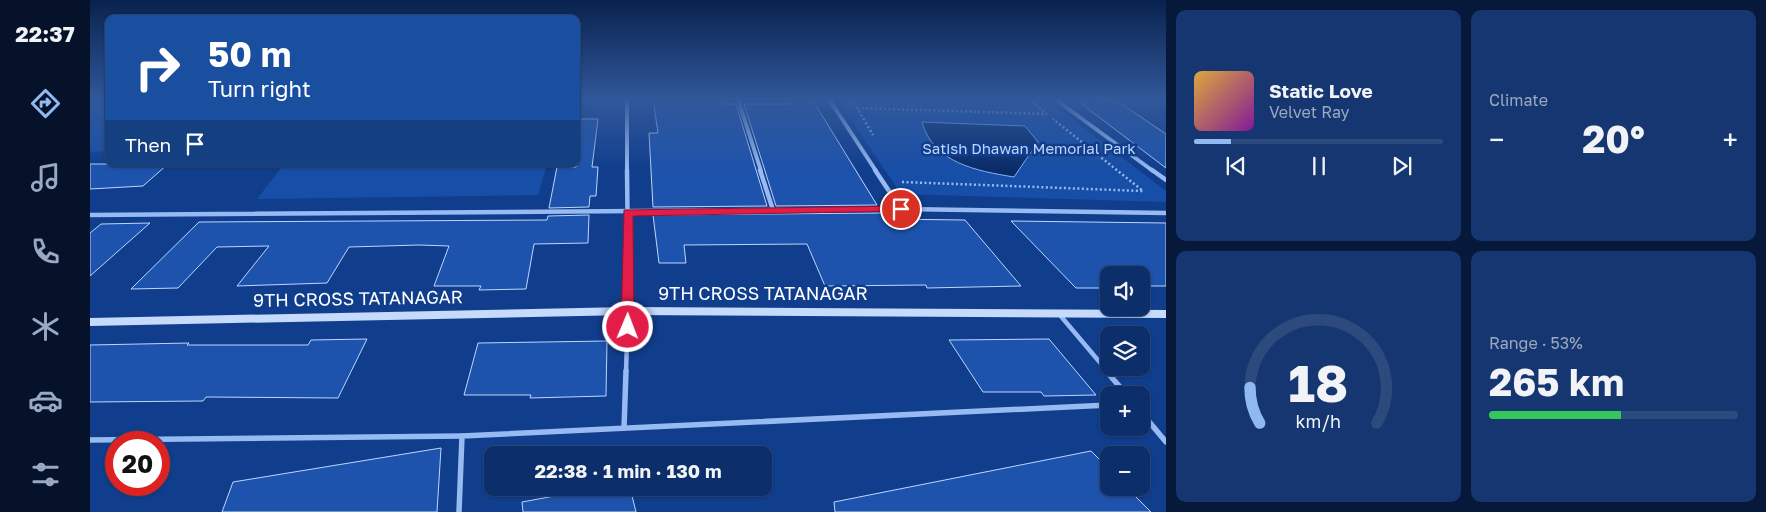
<!DOCTYPE html>
<meta charset="utf-8">
<style>
:root{--surface:#0c2e6a;--page:#153670;--text:#f1f3f6;--muted:#9aa8c1;--line:#2c4a7e;--accent:#90b9f0}
body{margin:0;font-family:"Golos Text",sans-serif;background:var(--page);color:var(--text);height:100vh;display:flex;flex-direction:column;font-size:19px;white-space:nowrap}
*{box-sizing:border-box;margin:0}
p{font-size:16px;color:var(--muted)}
.icon{flex:none;width:28px;height:28px;fill:none;stroke:currentColor;stroke-width:2;stroke-linecap:round;stroke-linejoin:round}
.map{position:relative;flex:1;overflow:hidden}
.side{display:flex;flex-direction:column;gap:10px;padding:10px;background:#07193a;width:600px}
.side>*{flex:none}
.guide{position:absolute;left:15px;top:15px;width:475px;height:152px;border-radius:10px;box-shadow:0 1px 4px #0004,0 0 0 1px var(--line);background:#1a4fa0;color:#fff;overflow:hidden}
.buttons{position:absolute;left:1010px;top:266px;display:grid;gap:10px}
.buttons a{display:grid;place-items:center;width:50px;height:50px;border-radius:10px;background:var(--surface);box-shadow:0 1px 4px #0004,0 0 0 1px var(--line);font-size:25px}
.speed{position:absolute;left:15px;top:431px;display:flex;gap:10px;font-size:25px;font-weight:700;text-align:center}
.speed>*{display:grid;place-content:center;width:65px;height:65px;border-radius:50%;background:var(--surface);box-shadow:0 1px 4px #0004,0 0 0 1px var(--line);line-height:1}
.speed .limit{border:8px solid #d22;background:#fff;color:#111}
.pin{position:absolute;display:grid;place-items:center;width:42px;height:42px;color:#fff;margin:-21px;border:2px solid #fff;border-radius:50%;box-shadow:0 1px 5px #0007}
.me{position:absolute;width:55px;margin:-28px;rotate:1deg;stroke-linejoin:round;filter:drop-shadow(0 0 4px #0008)}
.turn{display:flex;align-items:center;gap:18px;height:105px;padding:0 20px;font-size:22px}
.turn .icon{width:65px;height:65px;stroke-width:2.5}
.turn b{display:block;font-size:35px;line-height:42px}
.then{display:flex;align-items:center;height:48px;padding:0 20px;background:#0003;gap:10px;font-size:19px}
.big{font-size:38px;font-weight:700;line-height:1.1}
.side .tile{flex:1;display:flex;flex-direction:column;justify-content:center;gap:8px;min-width:0;padding:0 18px;border-radius:10px;background:var(--page)}
.side .dial{align-items:center;gap:0}
.dial svg{height:130px;overflow:visible;fill:none;stroke:var(--line);stroke-width:7;stroke-linecap:round;text-anchor:middle}
.dial text{fill:var(--text);stroke:none}
.song{display:flex;align-items:center;gap:15px}
.cover{width:60px;height:60px;border-radius:8px;background:linear-gradient(135deg,hsl(40 70% 55%),hsl(290 70% 35%))}
.played{height:5px;border-radius:2px;background:linear-gradient(90deg,var(--accent) 15%,var(--line) 15%)}
.keys{display:flex;justify-content:space-around;direction:ltr}
.heat{display:flex;justify-content:space-between;align-items:center;font-size:28px;direction:ltr}
.charge{height:8px;border-radius:4px;background:linear-gradient(90deg,#34c759 53%,var(--line) 0)}
.side .tiles{flex:1;display:grid;gap:10px;grid-template-columns:repeat(2,1fr)}
.trip{position:absolute;left:394px;top:446px;width:288px;height:50px;border-radius:10px;background:var(--surface);box-shadow:0 1px 4px #0004,0 0 0 1px var(--line);font-weight:700;line-height:50px;text-align:center}
main{display:flex;flex:1;min-height:0}
.tabs{display:flex;flex-direction:column;width:90px;justify-content:space-around;align-items:center;background:#05122a;color:var(--muted)}
.tabs .icon{width:35px;height:35px}
.tabs .active{color:var(--accent)}
.tabs b{font-size:22px;color:var(--text)}
.map>svg:first-child{display:block}
</style>
<main>
<nav class="tabs">
<b>22:37</b>
<svg class="icon active" aria-label="directions" viewBox="0 0 24 24"><path d="M12 3l9 9-9 9-9-9zM9 14v-3h6M13 9l2 2-2 2"/></svg>
<svg class="icon" aria-label="music" viewBox="0 0 24 24"><path d="M9 18V5l10-2v13"/><circle cx="6" cy="18" r="3"/><circle cx="16" cy="16" r="3"/></svg>
<svg class="icon" aria-label="phone" viewBox="0 0 24 24"><path d="M5 4h4l2 5-3 2q2 4 5 5l2-3 5 2v4C11 20 4 13 5 4z"/></svg>
<svg class="icon" aria-label="climate" viewBox="0 0 24 24"><path d="M12 3v18M4 7l16 10M4 17L20 7"/></svg>
<svg class="icon" aria-label="car" viewBox="0 0 24 24"><path d="M5 17H2v-5l4-1 3-4h7l3 4 3 1v5h-3M9 17h6M6 11h13"/><circle cx="7" cy="17" r="2"/><circle cx="17" cy="17" r="2"/></svg>
<svg class="icon" aria-label="filters" viewBox="0 0 24 24"><path d="M4 7h16M4 17h16"/><circle cx="9" cy="7" r="2"/><circle cx="15" cy="17" r="2"/></svg>
</nav>
<div class="map">
<svg width="1076" height="512" viewBox="0 0 1076 512">
<rect width="100%" height="100%" fill="#103e8d"/>
<g fill="#174ea7">
<path d="M747,99h209l120,92v11l-265,-8z"/>
<path d="M11,100h8v51l-19,1v-46z"/>
<path d="M194,164h263l-9,31 -281,4z"/>
</g>
<path fill="#092b68" stroke="#88b4f6" d="M832,122l103,4 13,16 -24,35c-37,-6 -81,-14 -92,-55z"/>
<g fill="#1d53ad" stroke="#bed6fd">
<path d="M563,99h70l1,5h12l31,102 -114,1 -4,-74h9z"/>
<path d="M698,99h24l65,106 -101,1 -32,-102h47z"/>
<path d="M985,99l42,2 49,33v34z"/>
<path d="M486,119h22l-6,48h6l-2,29h-6l-1,11 -40,1 8,-41h19z"/>
<path d="M0,164h78l-25,22 -53,3z"/>
<path d="M792,213l4,6 79,1 56,66 -94,2 -1,-3 -101,1 -18,-42 -123,1 2,18h-27l-6,-48z"/>
<path d="M499,215l-1,28 -54,1 -8,45 -47,1 2,-4h-47l15,-40 -30,-1 -70,2 -22,36 -90,3 32,-40 -52,1 -39,41 -47,1 68,-67 348,-2 1,-4z"/>
<path d="M921,221l155,2v63h-25v-11h-32v13h-33z"/>
<path d="M60,223l-60,53v-43l11,-9z"/>
<path d="M277,339l-29,59 -132,-1 -3,4 -113,1v-57l99,-2 -2,2h121l3,-5z"/>
<path d="M959,339l47,56 -52,1 -3,-4h-58l-34,-52z"/>
<path d="M517,341l-1,55 -76,2 1,-3h-67l14,-52z"/>
<path d="M351,448l-4,64h-215l11,-30z"/>
<path d="M1001,451l18,18v19h18l24,24h-316l-1,-10z"/>
<path d="M508,488h32l6,24h-113l-1,-10z"/>
</g>
<g fill="none" stroke-linecap="round" stroke-linejoin="round">
<g stroke="#97baf2" stroke-width="2.5" stroke-dasharray="2 2.5" stroke-linecap="butt">
<path d="M762,99l21,36"/>
<path d="M939,99l15,13"/>
<path d="M767,108l190,6"/>
<path d="M812,182l241,9 -90,-72"/>
</g>
<g stroke="#97baf2" stroke-width="4.5">
<path d="M969,314l49,58"/>
<path d="M536,372l2,-61"/>
</g>
<g stroke="#97baf2" stroke-width="5.5">
<path d="M1016,371l21,24"/>
<path d="M1051,412l25,30"/>
<path d="M534,428l2,-57"/>
<path d="M0,440l372,-4"/>
<path d="M369,512l3,-76 647,-31"/>
</g>
<g stroke="#97baf2" stroke-width="4">
<path d="M537,99v72"/>
<path d="M648,99l23,72"/>
<path d="M739,99l47,72"/>
<path d="M965,99l98,72"/>
</g>
<g stroke="#97baf2" stroke-width="4.5">
<path d="M537,170l1,90"/>
<path d="M670,170l13,40"/>
<path d="M785,170l26,39"/>
<path d="M1062,170l14,10"/>
<path d="M0,215l811,-6 265,4"/>
</g>
<path stroke="#97baf2" stroke-width="5.5" d="M538,259v52"/>
<path fill="#c6dafc" fill-rule="evenodd" d="M538,307l538,3v8l-538,-3 -538,11v-8z"/>
</g>
<linearGradient id="sky" x2="0" y2="1"><stop stop-color="#09224e"/><stop offset="0.58" stop-color="#31589a"/><stop offset="1" stop-color="#31589a" stop-opacity="0"/></linearGradient>
<rect width="1076" height="171" fill="url(#sky)"/>
<path fill="#e11d48" stroke="#92132f" d="M811,206l3,1v4l-271,5 1,111 -2,3h-9l-2,-3 3,-117z"/>
<g text-anchor="middle" stroke-width="5" stroke-linejoin="round" paint-order="stroke">
<g font-size="15" fill="#bed6fd" stroke="#103e8d">
<text x="939" y="154">Satish Dhawan Memorial Park</text>
</g>
<g font-size="18" fill="#fff" stroke="#103e8d">
<text x="673" y="300">9TH CROSS TATANAGAR</text>
<text transform="translate(268 299) rotate(-1)" y="6">9TH CROSS TATANAGAR</text>
</g>
</g>
</svg>
<div class="buttons">
<a><svg class="icon" aria-label="sound" viewBox="0 0 24 24"><path d="M4 9h4l5-4v14l-5-4H4zM17 9q2 3 0 6"/></svg></a>
<a><svg class="icon" aria-label="layers" viewBox="0 0 24 24"><path d="M12 4l9 5-9 5-9-5zM3 14l9 5 9-5"/></svg></a>
<a>+</a>
<a>−</a>
</div>
<div class="speed"><div class="limit">20</div></div>
<div class="pin" style="left:811px;top:209px;background:#d93025"><svg class="icon" aria-label="arrive" viewBox="0 0 24 24"><path d="M6 21V4h12l-3 4 3 4H6"/></svg></div>
<svg class="me" style="left:538px;top:327px" viewBox="-20 -20 40 40"><circle r="17" fill="#e11d48" stroke="#fff" stroke-width="3"/><path d="M0-11L8 9 0 5-8 9z" fill="#fff"/></svg>
<div class="trip">22:38 · 1 min · 130 m</div>
<div class="guide">
<div class="turn"><svg class="icon" aria-label="right" viewBox="0 0 24 24"><path d="M7 20v-9h11M14 6l5 5-5 5"/></svg><div><b>50 m</b>Turn right</div></div>
<div class="then">Then<svg class="icon" aria-label="arrive" viewBox="0 0 24 24"><path d="M6 21V4h12l-3 4 3 4H6"/></svg></div>
</div>
</div>
<section class="side">
<div class="tiles">
<div class="tile">
<div class="song"><i class="cover"></i><div><b>Static Love</b><p>Velvet Ray</p></div></div>
<div class="played"></div>
<div class="keys"><svg class="icon" aria-label="previous" viewBox="0 0 24 24"><path d="M18 5L8 12l10 7zM5 5v14"/></svg><svg class="icon" aria-label="pause" viewBox="0 0 24 24"><path d="M8 5v14M16 5v14"/></svg><svg class="icon" aria-label="next" viewBox="0 0 24 24"><path d="M6 5l10 7-10 7zM19 5v14"/></svg></div>
</div>
<div class="tile"><p>Climate</p>
<div class="heat"><a>−</a><b class="big">20°</b><a>+</a></div>
</div>
<div class="tile dial"><svg viewBox="0 0 100 80">
<path d="M14 69A42 42 0 1 1 86 69"/>
<path d="M14 69A42 42 0 0 1 8 47" stroke="#90b9f0"/>
<text x="50" y="56" font-size="32" font-weight="700">18</text>
<text x="50" y="72" font-size="11">km/h</text>
</svg></div>
<div class="tile"><p>Range · 53%</p><b class="big">265 km</b><div class="charge"></div></div>
</div>
</section>
</main>
